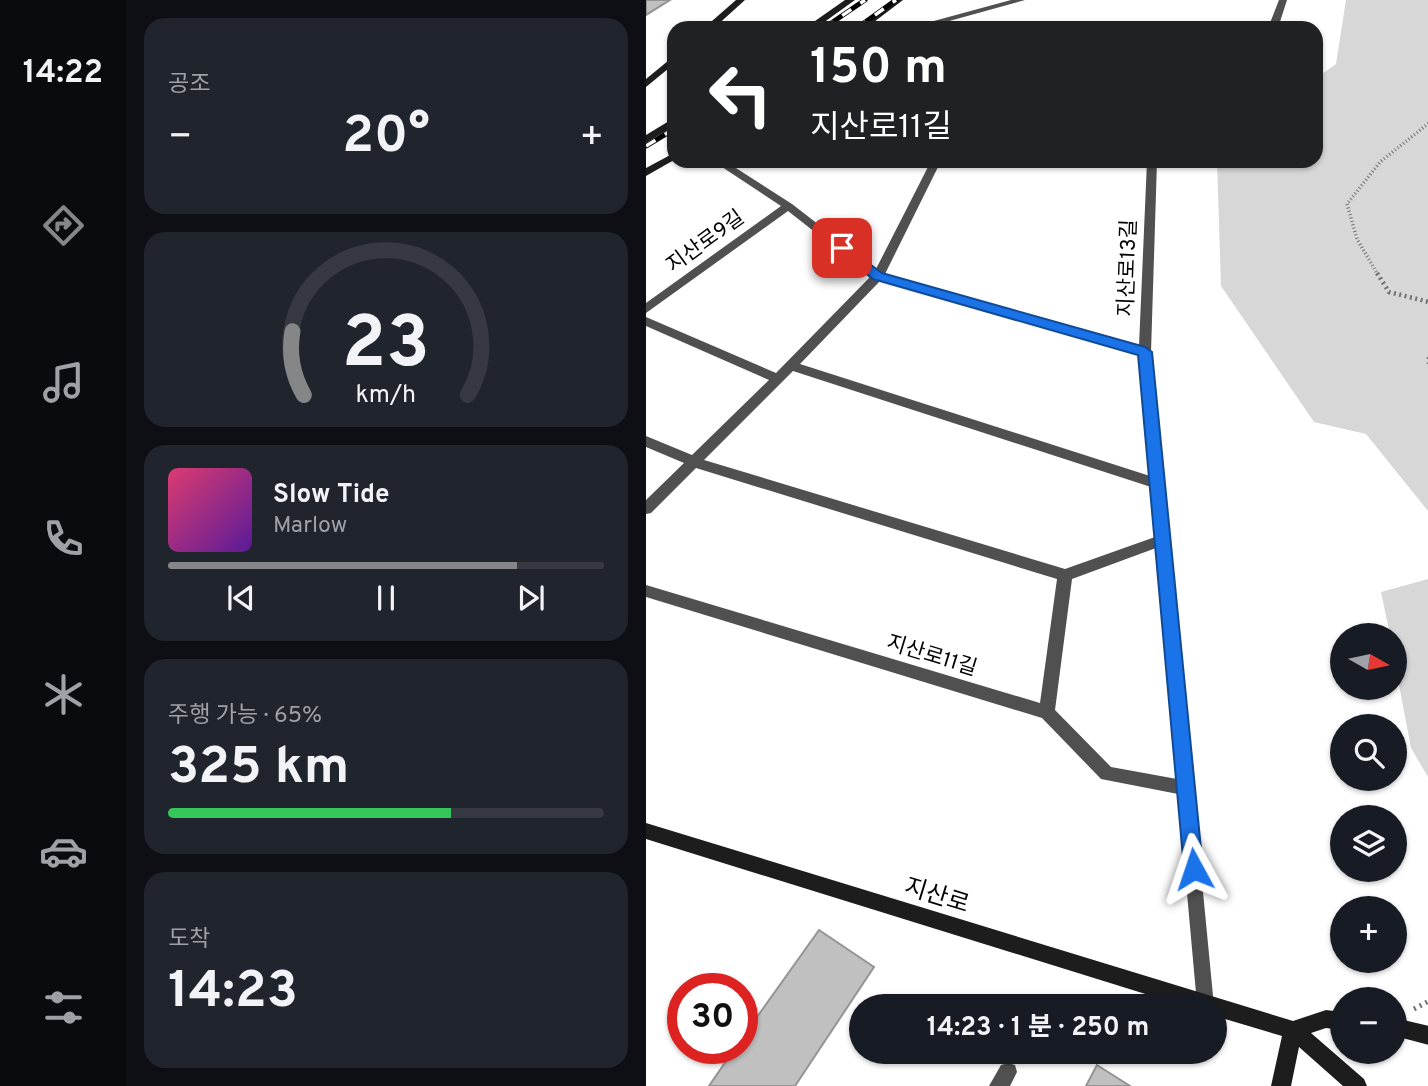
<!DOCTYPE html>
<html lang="ko">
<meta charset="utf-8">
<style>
:root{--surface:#171b24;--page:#20242c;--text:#f1f3f6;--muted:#9ea1a6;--line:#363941;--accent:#858687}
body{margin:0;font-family:Overpass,"Noto Sans KR",sans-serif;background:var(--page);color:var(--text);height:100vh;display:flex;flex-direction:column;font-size:26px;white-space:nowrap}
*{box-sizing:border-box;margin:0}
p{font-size:23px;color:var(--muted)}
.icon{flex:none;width:38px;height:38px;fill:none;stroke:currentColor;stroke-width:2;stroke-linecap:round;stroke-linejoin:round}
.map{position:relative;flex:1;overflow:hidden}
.sheet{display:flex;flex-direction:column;gap:18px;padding:18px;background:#0d0f14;width:520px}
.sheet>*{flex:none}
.guide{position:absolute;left:21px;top:21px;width:656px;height:147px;border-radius:21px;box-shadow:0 2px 5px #0004;background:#202124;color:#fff;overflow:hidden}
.needle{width:46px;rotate:99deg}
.buttons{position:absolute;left:684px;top:623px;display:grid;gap:14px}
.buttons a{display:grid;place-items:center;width:77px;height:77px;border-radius:50%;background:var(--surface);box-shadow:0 2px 5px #0004;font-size:35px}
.speed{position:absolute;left:21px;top:973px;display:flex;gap:14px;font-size:35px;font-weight:700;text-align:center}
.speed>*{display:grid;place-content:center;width:91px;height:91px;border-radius:50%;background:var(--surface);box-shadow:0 2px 5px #0004;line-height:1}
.speed .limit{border:10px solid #d22;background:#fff;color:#111}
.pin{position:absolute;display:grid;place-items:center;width:60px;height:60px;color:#fff;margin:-30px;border-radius:14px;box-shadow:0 4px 10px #0006}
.me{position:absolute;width:77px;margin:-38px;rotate:355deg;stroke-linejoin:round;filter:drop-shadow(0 0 5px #0008)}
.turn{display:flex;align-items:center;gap:24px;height:147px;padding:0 28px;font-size:32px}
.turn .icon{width:91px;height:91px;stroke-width:2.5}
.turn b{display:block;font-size:49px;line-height:60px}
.big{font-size:52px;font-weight:700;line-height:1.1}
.sheet .widget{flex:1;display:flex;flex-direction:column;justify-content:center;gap:10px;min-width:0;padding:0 24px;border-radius:21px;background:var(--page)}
.sheet .dial{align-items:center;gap:0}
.dial svg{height:182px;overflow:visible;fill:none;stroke:var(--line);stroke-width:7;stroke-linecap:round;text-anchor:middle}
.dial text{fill:var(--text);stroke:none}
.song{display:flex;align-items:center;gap:21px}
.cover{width:84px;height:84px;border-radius:10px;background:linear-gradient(135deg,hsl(340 70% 55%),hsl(270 70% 35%))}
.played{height:7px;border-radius:4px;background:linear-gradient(90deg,var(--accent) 80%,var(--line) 80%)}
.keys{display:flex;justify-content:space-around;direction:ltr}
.heat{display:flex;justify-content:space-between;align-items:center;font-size:38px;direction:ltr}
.charge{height:10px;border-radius:5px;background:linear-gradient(90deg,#34c759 65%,var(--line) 0)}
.trip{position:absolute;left:203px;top:994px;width:378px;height:70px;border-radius:35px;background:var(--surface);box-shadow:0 2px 5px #0004;font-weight:700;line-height:70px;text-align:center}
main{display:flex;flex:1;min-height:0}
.tab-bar{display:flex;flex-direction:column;width:126px;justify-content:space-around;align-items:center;background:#090b0e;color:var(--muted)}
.tab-bar .icon{width:49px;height:49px}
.tab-bar .selected{color:var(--accent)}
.tab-bar b{font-size:32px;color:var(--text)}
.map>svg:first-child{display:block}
</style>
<main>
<nav class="tab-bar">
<b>14:22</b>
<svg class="icon selected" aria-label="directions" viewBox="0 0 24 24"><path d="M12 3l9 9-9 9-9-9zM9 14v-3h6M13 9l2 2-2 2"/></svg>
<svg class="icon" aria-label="music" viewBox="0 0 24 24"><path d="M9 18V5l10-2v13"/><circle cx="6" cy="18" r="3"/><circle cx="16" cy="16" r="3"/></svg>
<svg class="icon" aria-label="phone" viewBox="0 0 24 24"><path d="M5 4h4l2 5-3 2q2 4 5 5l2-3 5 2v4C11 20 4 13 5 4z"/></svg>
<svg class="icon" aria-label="climate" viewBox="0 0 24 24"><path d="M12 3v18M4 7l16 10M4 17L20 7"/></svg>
<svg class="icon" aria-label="car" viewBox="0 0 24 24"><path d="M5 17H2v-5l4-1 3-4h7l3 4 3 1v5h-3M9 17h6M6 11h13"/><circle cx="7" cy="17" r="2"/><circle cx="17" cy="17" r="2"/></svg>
<svg class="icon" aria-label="filters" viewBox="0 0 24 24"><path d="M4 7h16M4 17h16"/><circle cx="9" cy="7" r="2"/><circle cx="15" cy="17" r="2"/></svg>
</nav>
<section class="sheet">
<div class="widget"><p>공조</p>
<div class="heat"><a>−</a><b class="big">20°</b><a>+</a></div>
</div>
<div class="widget dial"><svg viewBox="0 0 100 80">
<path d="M14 69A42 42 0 1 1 86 69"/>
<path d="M14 69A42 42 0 0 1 9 41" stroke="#858687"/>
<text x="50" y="56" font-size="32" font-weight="700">23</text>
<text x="50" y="72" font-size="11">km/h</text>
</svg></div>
<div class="widget">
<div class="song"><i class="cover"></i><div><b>Slow Tide</b><p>Marlow</p></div></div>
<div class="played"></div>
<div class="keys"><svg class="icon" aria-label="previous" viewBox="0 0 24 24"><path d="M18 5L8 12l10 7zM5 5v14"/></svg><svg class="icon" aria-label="pause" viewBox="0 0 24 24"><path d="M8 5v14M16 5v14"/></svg><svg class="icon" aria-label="next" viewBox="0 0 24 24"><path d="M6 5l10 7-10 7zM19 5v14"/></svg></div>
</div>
<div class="widget"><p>주행 가능 · 65%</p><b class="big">325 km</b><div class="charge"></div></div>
<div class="widget"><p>도착</p><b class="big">14:23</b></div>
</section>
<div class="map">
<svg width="783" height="1086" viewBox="0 0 783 1086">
<rect width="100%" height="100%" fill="#fff"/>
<g fill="#d7d7d7">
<path d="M700,0h82v511l-62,-77 -52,-12 -93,-136 -4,-125h99v-83l20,-14z"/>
<path d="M782,579h1l-1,198 -17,-29 -16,-84v-29h-5l-9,-43z"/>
</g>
<g fill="#c0c0c0" stroke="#949494" stroke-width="2">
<path d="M0,0h24l-24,15z"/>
<path d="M173,930l55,37 -79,119h-86l26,-38h7v-10z"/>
<path d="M451,1065l33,21h-44z"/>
</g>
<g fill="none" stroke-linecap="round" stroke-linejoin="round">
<path stroke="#727272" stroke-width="3.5" stroke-dasharray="1 2.5" stroke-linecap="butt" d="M732,275l-21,-36 -10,-35 33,-42 49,-39"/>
<g stroke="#727272" stroke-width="4.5" stroke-dasharray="2 3.5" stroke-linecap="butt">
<path d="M731,273l12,19 40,10"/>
<path d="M783,357v7"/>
</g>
<path stroke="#727272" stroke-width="5" stroke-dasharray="2 4.5" stroke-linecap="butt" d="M768,1009l15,-8"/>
<g fill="#505050" fill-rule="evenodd">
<path d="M365,0h14l-101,28h-16z"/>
<path d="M633,0h8l-9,28h-10z"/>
<path d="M67,161h12l67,43 84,65 55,-108h10l-56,113 254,72 8,-185h10l-6,191 63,654h-16l-1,-2 -19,-210 -77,-15 -59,-61 -396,-121v-12l394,118 17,-124 -361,-111 -45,45 -5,1v-14l38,-37 -38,-16v-11l46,19 77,-75 -123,-54v-9l130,56 95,-97 -83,-65 -142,102v-10l135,-97zM234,281l259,74 11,121 -350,-112zM147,371l358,116 4,50 -90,32 -361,-109zM510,548l21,231 -66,-12 -56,-57 17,-131z"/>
<path d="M362,1063l7,2 2,7 -7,14h-21l12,-21z"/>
</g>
<g fill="#1d1d1d" fill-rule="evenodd">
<path d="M90,0h9l-31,28h-10z"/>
<path d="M199,0h10l-39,28h-11z"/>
<path d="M247,0h10l-37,28h-11z"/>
<path d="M28,56v8l-28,23v-8z"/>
<path d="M28,118v8l-28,17v-8z"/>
<path d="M28,153v7l-28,16v-8z"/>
<path d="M0,823l647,198 33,-11 16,2v18l-16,-2 -15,5 53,46 3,7h-24l-44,-39 -8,39h-20l11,-50 -67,-20v-10h-31l-538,-167z"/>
<path d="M749,1018l34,8v19l-34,-9z"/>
</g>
<defs>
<g id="rail">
<path d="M178,28l41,-28"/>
<path d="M211,28l39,-28"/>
<path d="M0,146l28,-17"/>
</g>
</defs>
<use href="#rail" stroke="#000" stroke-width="5"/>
<use href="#rail" stroke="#fff" stroke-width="3.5" stroke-dasharray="11" stroke-linecap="butt"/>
</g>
<path fill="#1a73e8" stroke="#114b97" stroke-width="2" d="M196,244l40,29 263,74 7,5 51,517 -3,7 -6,3 -7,-3 -3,-7 -46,-514 -265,-76 -36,-28 -2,-3z"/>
<g text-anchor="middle" stroke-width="5" stroke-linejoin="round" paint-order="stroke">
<g font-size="21" fill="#000" stroke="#fff">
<text transform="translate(59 241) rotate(-36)" y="7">지산로9길</text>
<text transform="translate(481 268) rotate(-88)" y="7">지산로13길</text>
<text transform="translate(286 655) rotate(17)" y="7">지산로11길</text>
</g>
<g font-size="24" fill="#000" stroke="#fff">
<text transform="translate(291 895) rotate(17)" y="8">지산로</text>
</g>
</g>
</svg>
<div class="buttons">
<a><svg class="needle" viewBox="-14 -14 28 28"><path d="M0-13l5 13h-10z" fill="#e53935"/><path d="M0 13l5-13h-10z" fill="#9ea1a6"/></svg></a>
<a><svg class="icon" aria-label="search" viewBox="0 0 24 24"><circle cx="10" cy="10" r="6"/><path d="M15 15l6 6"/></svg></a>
<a><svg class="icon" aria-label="layers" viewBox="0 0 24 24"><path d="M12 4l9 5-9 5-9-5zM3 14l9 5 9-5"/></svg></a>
<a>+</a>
<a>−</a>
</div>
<div class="speed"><div class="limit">30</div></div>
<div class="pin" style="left:196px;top:248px;background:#d93025"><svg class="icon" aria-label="arrive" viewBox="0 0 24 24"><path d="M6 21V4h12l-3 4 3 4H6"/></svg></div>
<svg class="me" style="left:548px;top:869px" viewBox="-20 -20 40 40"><path d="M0-17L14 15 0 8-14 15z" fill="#1a73e8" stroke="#fff" stroke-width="4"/></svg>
<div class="trip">14:23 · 1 분 · 250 m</div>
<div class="guide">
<div class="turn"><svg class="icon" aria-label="left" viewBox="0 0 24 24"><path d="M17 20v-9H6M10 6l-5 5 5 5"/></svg><div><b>150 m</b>지산로11길</div></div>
</div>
</div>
</main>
